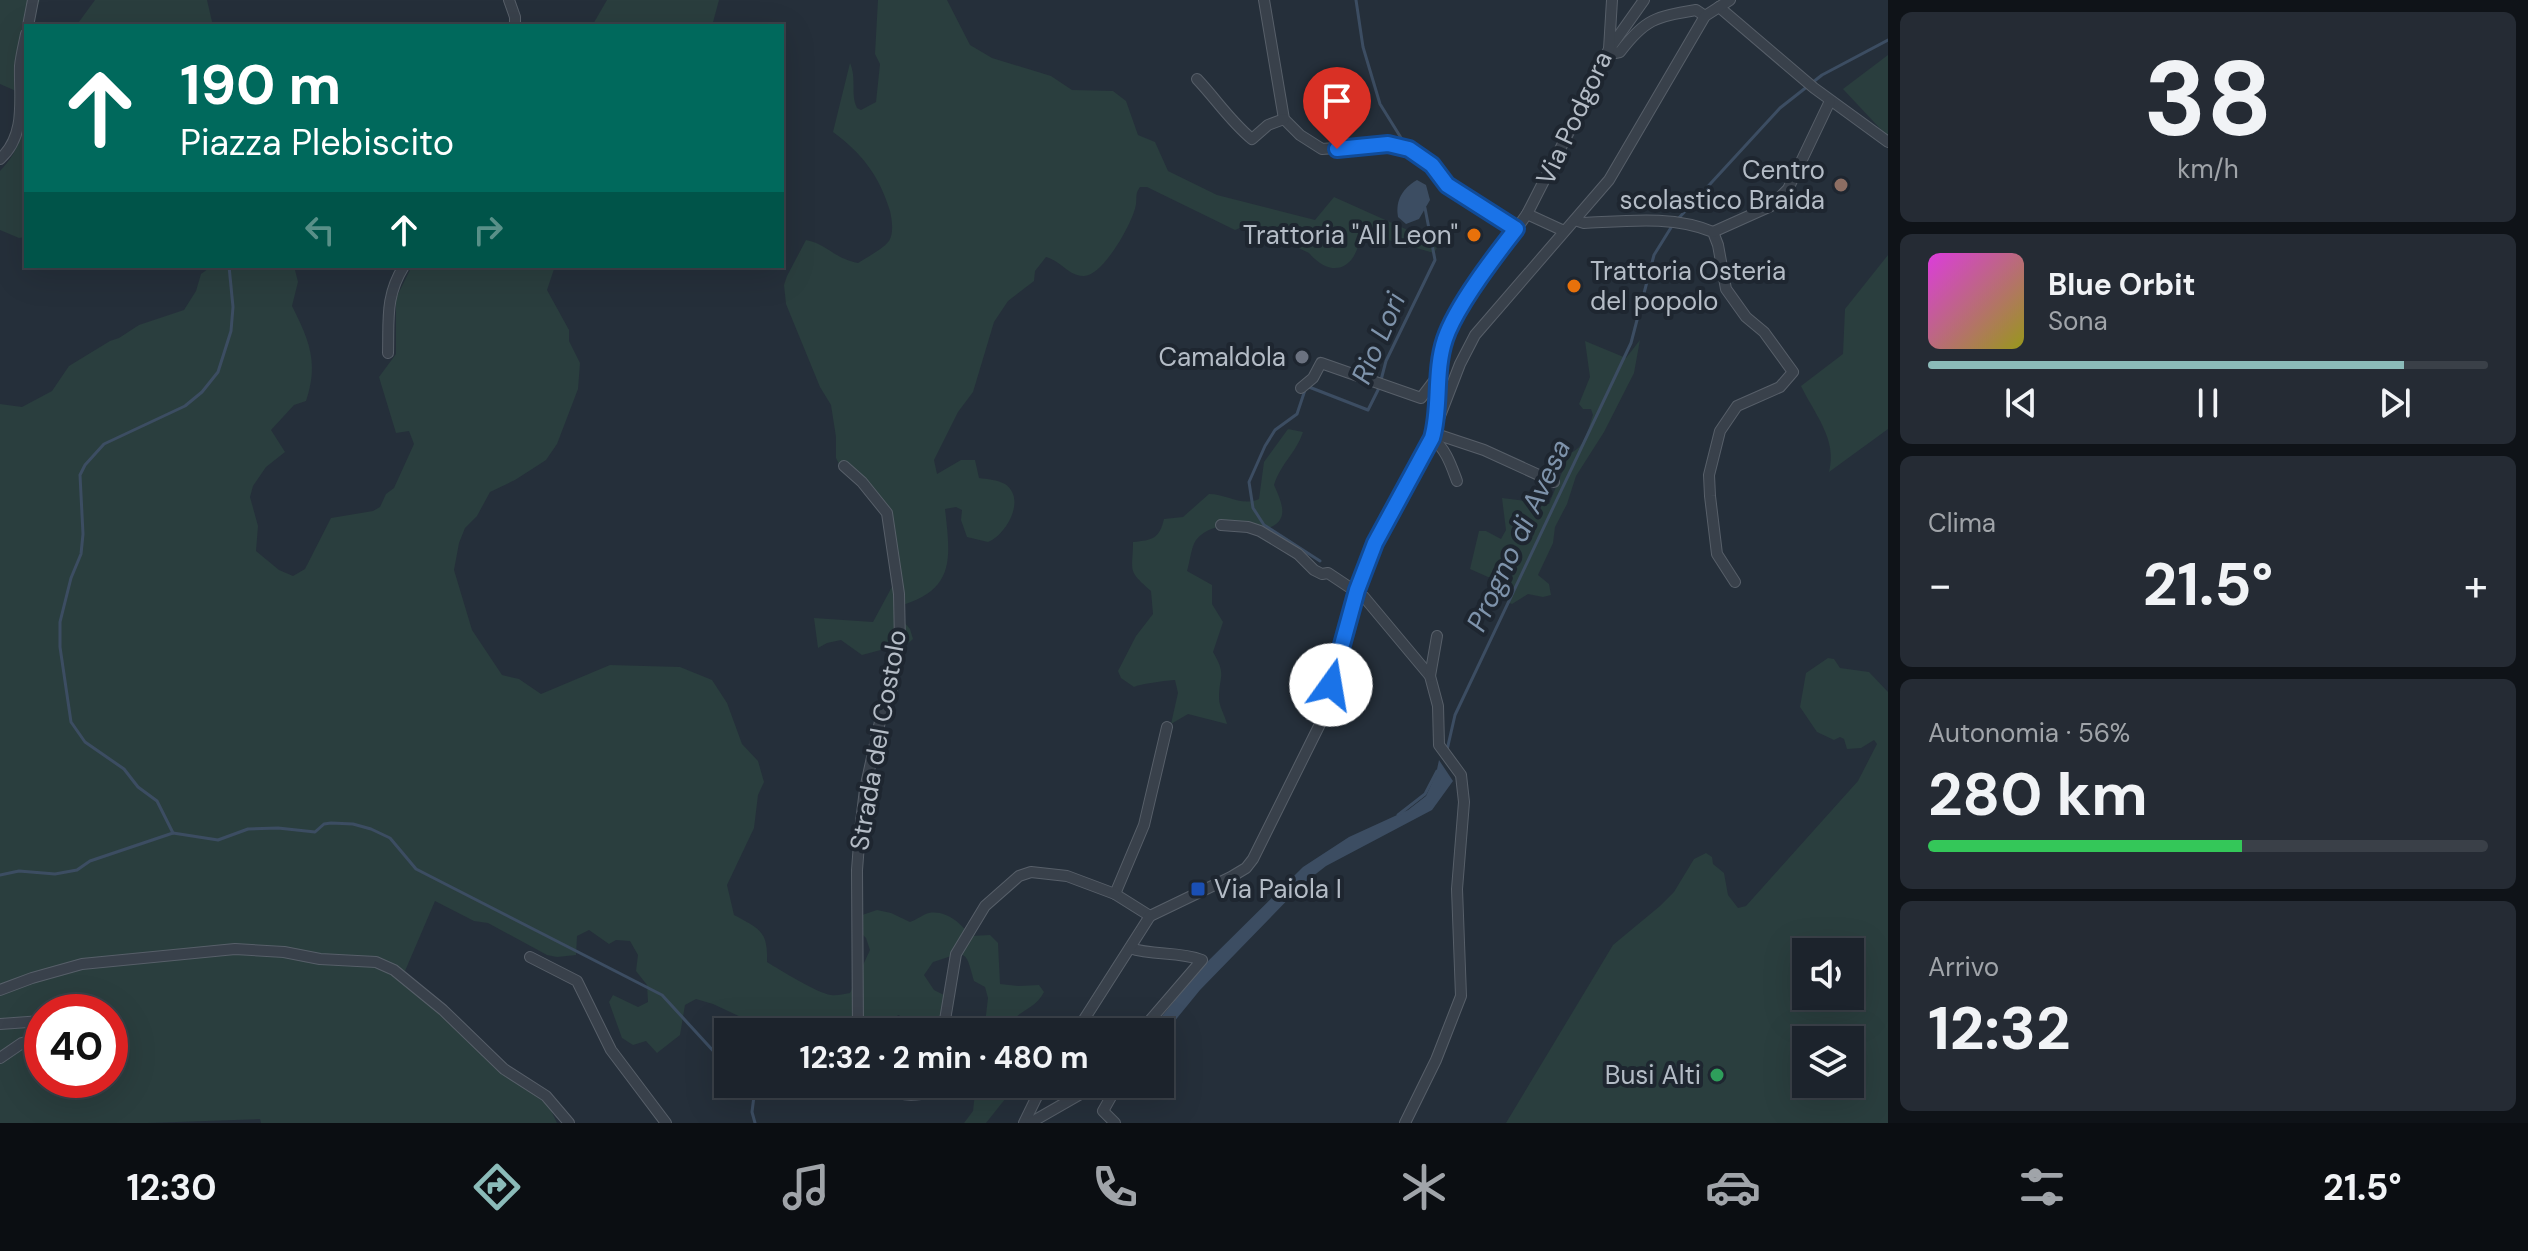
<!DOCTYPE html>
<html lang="it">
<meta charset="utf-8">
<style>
:root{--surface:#1c232c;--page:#252b34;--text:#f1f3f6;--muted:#a0a4a9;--line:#3a4048;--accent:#8bbbb9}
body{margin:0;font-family:"DM Sans",sans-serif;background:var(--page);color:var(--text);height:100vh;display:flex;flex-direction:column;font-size:30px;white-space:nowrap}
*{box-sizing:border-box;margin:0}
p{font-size:26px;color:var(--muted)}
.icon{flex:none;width:44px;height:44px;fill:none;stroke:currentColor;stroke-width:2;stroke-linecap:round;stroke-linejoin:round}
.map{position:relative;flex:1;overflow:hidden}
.details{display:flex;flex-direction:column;gap:12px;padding:12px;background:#0f1318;width:640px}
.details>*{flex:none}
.top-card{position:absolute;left:24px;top:24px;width:760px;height:244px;border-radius:0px;box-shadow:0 8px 32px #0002,0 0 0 2px var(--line);background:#00695c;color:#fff;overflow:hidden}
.tools{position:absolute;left:1792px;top:938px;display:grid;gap:16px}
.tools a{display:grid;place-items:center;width:72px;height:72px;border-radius:0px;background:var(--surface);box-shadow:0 8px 32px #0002,0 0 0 2px var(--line);font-size:40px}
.speed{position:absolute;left:24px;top:994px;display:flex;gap:16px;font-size:40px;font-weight:700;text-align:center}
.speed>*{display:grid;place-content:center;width:104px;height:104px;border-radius:50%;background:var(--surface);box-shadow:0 8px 32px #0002,0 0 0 2px var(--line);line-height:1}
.speed .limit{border:12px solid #d22;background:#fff;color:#111}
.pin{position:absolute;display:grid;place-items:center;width:68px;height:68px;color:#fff;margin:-82px -34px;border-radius:50% 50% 50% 0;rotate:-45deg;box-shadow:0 0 8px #0007}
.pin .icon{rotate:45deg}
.me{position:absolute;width:88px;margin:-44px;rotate:13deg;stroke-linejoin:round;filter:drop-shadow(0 0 6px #0008)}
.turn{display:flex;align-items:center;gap:28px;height:168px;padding:0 24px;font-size:36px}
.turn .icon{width:104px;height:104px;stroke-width:2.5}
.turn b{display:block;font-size:56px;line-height:68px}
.lanes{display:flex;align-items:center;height:76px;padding:0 24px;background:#0003;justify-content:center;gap:40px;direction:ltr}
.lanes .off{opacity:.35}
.big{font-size:60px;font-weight:700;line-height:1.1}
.details .tile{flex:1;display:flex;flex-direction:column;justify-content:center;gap:12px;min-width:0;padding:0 28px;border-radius:12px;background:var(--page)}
.details .dial{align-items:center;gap:0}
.dial b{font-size:104px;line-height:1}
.song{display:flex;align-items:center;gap:24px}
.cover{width:96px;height:96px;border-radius:12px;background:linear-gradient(135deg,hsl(300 70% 55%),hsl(60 70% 35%))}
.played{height:8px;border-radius:4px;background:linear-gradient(90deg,var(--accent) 85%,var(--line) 85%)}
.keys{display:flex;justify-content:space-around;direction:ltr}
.heat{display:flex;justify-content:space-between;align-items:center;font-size:44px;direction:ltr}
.charge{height:12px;border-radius:6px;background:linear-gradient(90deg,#34c759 56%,var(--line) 0)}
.trip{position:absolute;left:714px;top:1018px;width:460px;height:80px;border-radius:0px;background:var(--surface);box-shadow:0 8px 32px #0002,0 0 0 2px var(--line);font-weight:700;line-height:80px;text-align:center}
.dock{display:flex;height:128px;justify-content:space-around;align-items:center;background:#0b0e12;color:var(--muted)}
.dock .icon{width:56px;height:56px}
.dock .active{color:var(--accent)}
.dock b{font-size:36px;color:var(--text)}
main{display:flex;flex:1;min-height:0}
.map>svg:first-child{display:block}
</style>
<main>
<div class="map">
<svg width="1888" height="1123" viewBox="0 0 1888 1123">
<rect width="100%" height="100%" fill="#252f3a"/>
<g fill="#2a3e3e" fill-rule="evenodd">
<path d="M0,0h40l-10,26 -14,65 -16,-7z"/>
<path d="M95,0h112l6,26h-137z"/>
<path d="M607,0h112l-7,26h-120z"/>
<path d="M878,0h69l23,45 22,13 59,18 21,14 41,1 13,10 12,34 17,7 13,29 49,24 98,25 19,-23 105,47 -5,9 -74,-21c-1,34 -26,50 -51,21l-60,-29 -14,6 -88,-43h-7c-5,7 -3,9 -4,17 -2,17 -34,74 -53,72 -16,-1 -20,-14 -37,-19l-11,14 -1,10 -26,20 -14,21 -21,70 -15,20 -24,48 3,14 24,-14h14l4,18c8,1 19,2 26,6 22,15 1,51 -17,58l-21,-5 -6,-17 1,-10 -6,-3 -11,2c6,52 10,82 -49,98v6l14,16 3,10 -9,8h-12l-30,8 -21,-15 -14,3 -9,5 -4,-30 59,4 21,-39 -9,-66 -9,-16 -35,-33 -5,-10v-21l-5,-32 -11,-18 -34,-83 -2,-19 3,-9 19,-36c21,4 27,18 52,23 9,-6 24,-13 31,-22 5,-8 3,-21 1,-30 -10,-34 -28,-58 -57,-79l17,-69c7,16 0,31 7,45l4,2 15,-8 4,-38 -5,-10z"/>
<path d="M1888,55v82l-45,-48z"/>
<path d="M26,96v141l-7,1 -19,-8v-59c19,-19 27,-44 23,-70z"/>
<path d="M1888,255v174l-59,43c9,-32 -15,-59 -28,-86l42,-32 2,-45z"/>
<path d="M212,266h86l-3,4 3,12 -6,24c17,34 27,56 14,95l-12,4 -23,25 14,22 -19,15 -13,19 -3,11 8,29 -2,25 23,19 14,6 12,-7 26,-51 42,-7 7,-4 6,-13 8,-6 20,-44 -5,-13 -13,2 -17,-56 17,-23v-56l16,-32h143l-8,24 22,40v11l11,22 -2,26 -21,55 -11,16 -31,20 -25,12 -13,24 -12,12 -6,15 -5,27 18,60 30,45 17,4 22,15 69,-29 70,2 32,13 15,23 15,41 16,17 6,21 -6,13 -4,33 -27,57 7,30c26,14 34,16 33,47 13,8 50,31 64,33 6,1 12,-1 19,-2l20,-43 -4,-12 -10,-10 3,-12 18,-6 14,3 19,9c6,-2 14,-8 19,-9 18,-3 32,11 42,23l19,-1 8,8 2,41 19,2 20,-1 5,7c-10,20 -30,17 -37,40h-23l4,-34 -3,-11 -11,-6c-9,-33 -7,-30 -41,-19l-9,13 10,15 12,6 -1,36h-35l-11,-17 -29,14 -1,3h-96l-60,-28 -17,-5 -11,6 -5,30 -23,18 -11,-12 -13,4 -11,-7 -13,-36 4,-7 25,12 10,-5 -1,-17 -11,-14 2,-16 -8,-14 -14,-1 -7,4 -20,-14 -12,6 -1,19 -19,2 -10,-2 -59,-32 -14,-2 -39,-20 -33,77 144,122 11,23h-296l-1,-4 -112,4h-148v-719l22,3 30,-16 17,-25 41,-25 9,-3 20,-13 45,-15 12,-19 5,-17zM42,1012h68v68h-68z"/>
<path d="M1640,340l-6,33 -30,59 -28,44 -9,28 -12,23 -2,16 -15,32 11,9 2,11 -8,2 -15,-3 -16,10 -5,-2v-18l-6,-7h-13l-18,-8 9,-38h7l15,8 5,-9 -4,-32 47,6 21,-51c15,-5 18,-24 23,-38l-2,-6h-8l-4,-5 11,-27 -5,-36 41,17z"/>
<path d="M1288,429l15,3c-7,21 -22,31 -29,53 10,22 16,38 -12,45 -17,-10 -53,-7 -66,10 -5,7 -6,22 -9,31l25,14v19l11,18 -10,30c14,24 6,23 6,46 0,9 6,17 8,26l-39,-10 -17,10 7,-31 -3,-13c-6,0 -36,4 -41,7l-13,-9 -3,-7 18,-35 17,-22 -2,-23c-25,-22 -18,-19 -18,-49 20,-2 26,-3 31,-23l19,-2 26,-23c18,0 33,13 50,5l5,-37z"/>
<path d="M1828,658l6,1 6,9 29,4 19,20v431h-382l107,-178 47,-39 14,-14 20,-33 12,-6 6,4 1,7 11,9 4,22 10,13 8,-2 112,-125 19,-37 -3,-4 -13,8 -14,1 -3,-10 -4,-2 -6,3 -17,-8 -17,-25 6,-34zM1806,952h44v44h-44zM1806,1040h44v44h-44z"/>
<path d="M976,1084h41l-31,39h-22l9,-12z"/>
</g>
<g fill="#3c4d62">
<path d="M1417,180l9,5 4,15 -11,19 -13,5 -8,-7c-3,-17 5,-29 19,-37z"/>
<path d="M1439,760l14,21 -21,29 -106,56 -23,18 -103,106 -40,49v-7h-11l53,-65 101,-100 46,-30 59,-27 18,-14 10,-22z"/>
</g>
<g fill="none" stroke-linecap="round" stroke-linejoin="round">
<g stroke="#3c4d62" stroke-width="3">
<path d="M1356,0l7,47 17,57 23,37"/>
<path d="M1677,220l103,-112 42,-33 66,-35"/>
<path d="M1381,380l5,-19 49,-101 -10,-52"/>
<path d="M1309,387l59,23 11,-22"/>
<path d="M1305,390l-8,24 -22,16 -10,16 -16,36 4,26 11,17 56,36"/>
<path d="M1447,750l8,-35 176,-372 23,-88 18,-29"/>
<path d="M1398,815l27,-21 12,-23"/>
<path d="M173,833l-16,-32 -19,-14 -14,-18 -39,-27 -14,-20 -11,-75v-25l11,-44 10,-24 2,-20 -3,-59 5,-10 19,-21 81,-38 17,-14 16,-20 13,-41 2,-24 -4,-41"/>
<path d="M0,875l19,-4 36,3 22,-4 13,-9 83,-28 45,7 30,-11 30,-1 37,4 9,-8 7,-1 22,1 18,5 19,9 26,31 246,126 66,72"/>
<path d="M743,1084l11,12 -2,16 3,11"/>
</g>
<defs>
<g id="minor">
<path d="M509,0l6,17v9"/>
<path d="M1264,0l20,119 16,16 22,14 66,-5 21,5 23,16 15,20 69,44"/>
<path d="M1719,7l95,81 74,54"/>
<path d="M28,26l5,-26"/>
<path d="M1610,48l34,-48"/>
<path d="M1609,49l6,4 5,-1c25,-33 35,-35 76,-42l9,6"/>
<path d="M1197,79c19,20 34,43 55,60l16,-14 16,-6"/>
<path d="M0,159c27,-24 19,-62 20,-93 1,-10 4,-22 6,-32"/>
<path d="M1527,214l37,17"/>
<path d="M1575,220l9,3c42,-2 90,-8 129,9l5,13 8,44 20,28 18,15 29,40 -13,15 -43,19 -17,25 -11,44 1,21 7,58 18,28"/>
<path d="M1713,232l58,-26 17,-17 42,-88"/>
<path d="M388,353c1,-33 -3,-57 16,-87"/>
<path d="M1301,388l12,-10 8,-15 100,35 16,-21"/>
<path d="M1436,425v-36l9,-51 20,-36 62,-88 51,-100 31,-65 3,-49"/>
<path d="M1433,433l51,17 70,32"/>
<path d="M1432,438c14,11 19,27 25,43"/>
<path d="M844,466l18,16 25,31 12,81 1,50 -9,49 -10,24 -16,72 -5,42 -3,39 1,162"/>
<path d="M1221,525l27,2 12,4 38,23 16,16 8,4 6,-1 36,24 66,79 8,30 1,39 22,30 3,27 -7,87 4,107 -25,64 -31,63"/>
<path d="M1430,676l7,-40"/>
<path d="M1115,894l29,-69 23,-98"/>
<path d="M1130,948c23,8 48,3 72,12l-62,72"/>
<path d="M530,957l47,24 34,69 55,73"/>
<path d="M0,990l32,-12 50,-14 153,-15 49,3 36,7 56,3 18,8 49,40 61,59 42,27 23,27"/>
<path d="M0,1024l42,-3"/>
<path d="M943,1032l13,-78 29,-48 34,-30 12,-4 36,4 48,18 35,22"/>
<path d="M1076,1032l74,-116 81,-39 15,-9 7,-9 71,-143 13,-62 20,-64 18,-47 51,-91 34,-88 15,-29 134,-155 96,-164 25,-16"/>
<path d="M0,1058l22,-15 20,-5"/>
<path d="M881,1084c12,10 24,12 40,10l9,-10"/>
<path d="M1110,1084l2,11 -9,16 12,12"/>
<path d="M1024,1123l19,-39"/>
<path d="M1030,1123l68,-39"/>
</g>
</defs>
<use href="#minor" stroke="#575f69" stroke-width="12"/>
<use href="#minor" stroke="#39414b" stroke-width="10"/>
</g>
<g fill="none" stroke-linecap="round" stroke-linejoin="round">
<defs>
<path id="route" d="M1331,685l26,-95 18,-47 57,-105c9,-30 2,-66 13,-99 11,-33 49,-82 71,-110l-69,-44 -15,-20 -23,-16 -21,-5 -51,5"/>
</defs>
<use href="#route" stroke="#114b97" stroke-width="20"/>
<use href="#route" stroke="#1a73e8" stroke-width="14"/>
</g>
<circle fill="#8d6e63" stroke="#1e2630" stroke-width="3" cx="1841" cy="185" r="8"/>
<g fill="#e8710a" stroke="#1e2630" stroke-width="3">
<circle cx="1474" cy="235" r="8"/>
<circle cx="1574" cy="286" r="8"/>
</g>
<circle fill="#6b7280" stroke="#1e2630" stroke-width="3" cx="1302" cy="357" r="8"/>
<rect fill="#1a4fb4" stroke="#1e2630" stroke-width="3" x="1190" y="881" width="16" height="16" rx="4"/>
<circle fill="#2e9e5b" stroke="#1e2630" stroke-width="3" cx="1717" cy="1075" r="8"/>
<g text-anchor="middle" stroke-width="8" stroke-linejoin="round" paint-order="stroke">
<g font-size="26" fill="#b4bcc6" stroke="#1e2630">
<text transform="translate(1574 118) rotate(-65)" y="9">Via Podgora</text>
<text transform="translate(878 740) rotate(-80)" y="9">Strada del Costolo</text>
</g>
<g font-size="26" fill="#b4bcc6" stroke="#1e2630" text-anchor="end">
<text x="1825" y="179">Centro<tspan x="1825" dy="30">scolastico Braida</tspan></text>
<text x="1458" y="244">Trattoria "All Leon"</text>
<text x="1590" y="280" text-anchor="start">Trattoria Osteria<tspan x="1590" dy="30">del popolo</tspan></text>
<text x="1286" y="366">Camaldola</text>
<text x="1214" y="898" text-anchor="start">Via Paiola I</text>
<text x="1701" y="1084">Busi Alti</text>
</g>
<g font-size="28" font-style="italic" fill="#7e93ab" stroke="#1e2630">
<text transform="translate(1378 338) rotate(-67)" y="10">Rio Lori</text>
<text transform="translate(1518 535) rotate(-65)" y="10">Progno di Avesa</text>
</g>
</g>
</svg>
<div class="tools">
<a><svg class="icon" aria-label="sound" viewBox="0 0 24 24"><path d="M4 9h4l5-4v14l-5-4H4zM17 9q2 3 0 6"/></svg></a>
<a><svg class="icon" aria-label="layers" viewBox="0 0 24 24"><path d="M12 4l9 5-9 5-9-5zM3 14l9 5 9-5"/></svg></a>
</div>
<div class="speed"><div class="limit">40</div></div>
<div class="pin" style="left:1337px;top:149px;background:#d93025"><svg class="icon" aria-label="arrive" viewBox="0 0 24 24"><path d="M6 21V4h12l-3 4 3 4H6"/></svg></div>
<svg class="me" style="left:1331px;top:685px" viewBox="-20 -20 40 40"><circle r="19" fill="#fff"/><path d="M0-13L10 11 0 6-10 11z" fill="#1a73e8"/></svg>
<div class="trip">12:32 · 2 min · 480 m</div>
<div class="top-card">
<div class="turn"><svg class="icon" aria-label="ahead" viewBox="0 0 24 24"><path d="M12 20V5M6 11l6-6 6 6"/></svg><div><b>190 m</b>Piazza Plebiscito</div></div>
<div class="lanes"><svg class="icon off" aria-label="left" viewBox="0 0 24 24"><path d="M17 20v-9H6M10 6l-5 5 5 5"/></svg><svg class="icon" aria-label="ahead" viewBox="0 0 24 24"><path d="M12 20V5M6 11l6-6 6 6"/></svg><svg class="icon off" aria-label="right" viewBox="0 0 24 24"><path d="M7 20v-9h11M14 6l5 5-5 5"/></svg></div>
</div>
</div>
<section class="details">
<div class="tile dial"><b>38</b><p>km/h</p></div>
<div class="tile">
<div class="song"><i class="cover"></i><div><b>Blue Orbit</b><p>Sona</p></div></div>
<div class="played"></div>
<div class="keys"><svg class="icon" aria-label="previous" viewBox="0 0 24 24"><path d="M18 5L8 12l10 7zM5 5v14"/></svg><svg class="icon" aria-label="pause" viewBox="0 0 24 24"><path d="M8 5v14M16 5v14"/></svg><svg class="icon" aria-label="next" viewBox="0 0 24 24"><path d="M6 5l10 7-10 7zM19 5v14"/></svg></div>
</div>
<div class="tile"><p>Clima</p>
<div class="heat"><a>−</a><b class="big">21.5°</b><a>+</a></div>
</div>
<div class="tile"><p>Autonomia · 56%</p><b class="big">280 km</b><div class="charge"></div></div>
<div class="tile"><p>Arrivo</p><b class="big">12:32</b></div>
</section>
</main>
<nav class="dock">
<b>12:30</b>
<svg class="icon active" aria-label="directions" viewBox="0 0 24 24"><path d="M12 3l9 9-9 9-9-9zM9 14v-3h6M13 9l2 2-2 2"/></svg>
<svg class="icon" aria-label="music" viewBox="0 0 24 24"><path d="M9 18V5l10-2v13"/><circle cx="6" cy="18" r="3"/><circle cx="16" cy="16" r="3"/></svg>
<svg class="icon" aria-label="phone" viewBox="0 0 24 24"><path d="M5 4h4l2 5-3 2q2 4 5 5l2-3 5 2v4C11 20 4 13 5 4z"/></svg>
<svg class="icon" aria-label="climate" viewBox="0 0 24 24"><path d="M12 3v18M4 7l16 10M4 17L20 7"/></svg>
<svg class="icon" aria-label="car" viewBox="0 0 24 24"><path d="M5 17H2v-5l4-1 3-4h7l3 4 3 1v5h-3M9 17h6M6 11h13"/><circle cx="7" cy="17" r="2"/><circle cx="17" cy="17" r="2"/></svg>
<svg class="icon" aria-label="filters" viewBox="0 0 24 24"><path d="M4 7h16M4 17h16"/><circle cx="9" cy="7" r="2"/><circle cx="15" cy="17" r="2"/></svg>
<b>21.5°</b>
</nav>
